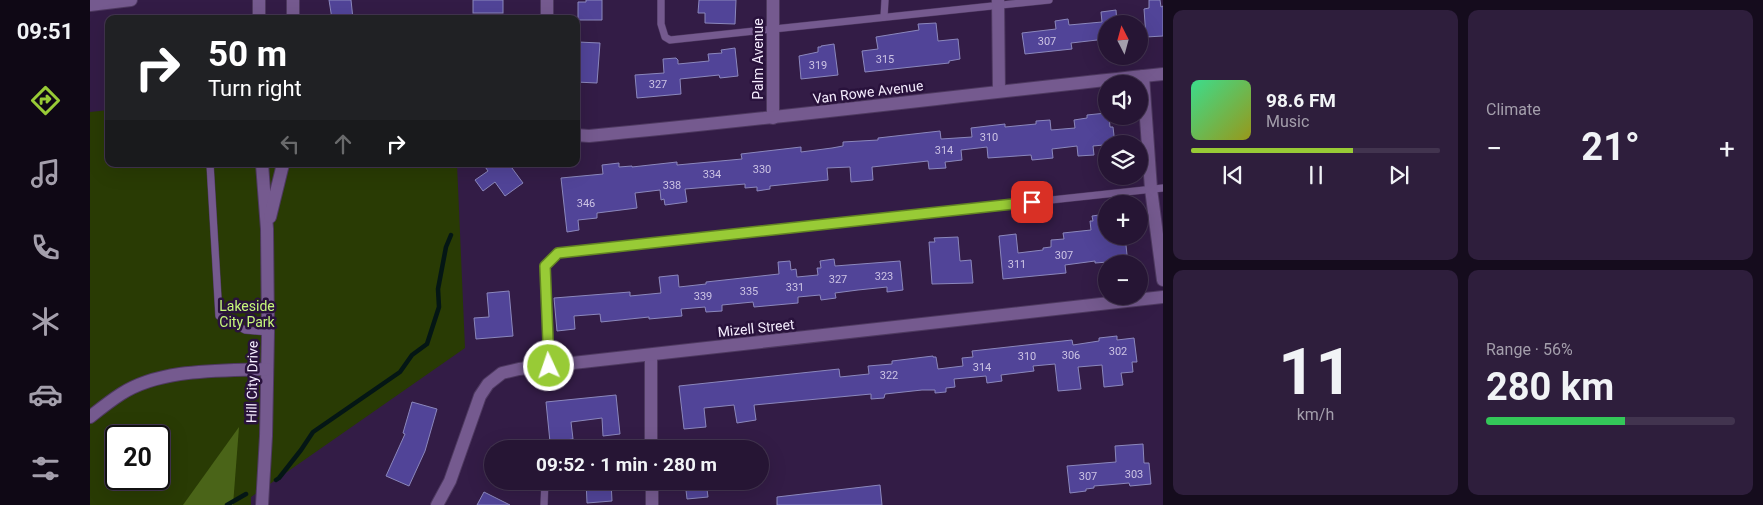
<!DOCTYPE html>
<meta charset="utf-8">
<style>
:root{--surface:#261534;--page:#2e1e3c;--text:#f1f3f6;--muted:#a49fac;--line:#42344f;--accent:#98cb36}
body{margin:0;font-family:Roboto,sans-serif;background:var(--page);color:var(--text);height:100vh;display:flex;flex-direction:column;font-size:19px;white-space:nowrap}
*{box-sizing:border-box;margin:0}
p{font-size:16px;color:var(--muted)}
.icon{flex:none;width:28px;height:28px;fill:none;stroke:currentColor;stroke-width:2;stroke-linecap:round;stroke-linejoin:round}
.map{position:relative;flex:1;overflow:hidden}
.drawer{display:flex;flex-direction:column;gap:10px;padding:10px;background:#150c1d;width:600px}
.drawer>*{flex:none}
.hud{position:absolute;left:15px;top:15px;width:475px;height:152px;border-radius:10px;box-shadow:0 5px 20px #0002,0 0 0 1px var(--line);background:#202124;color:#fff;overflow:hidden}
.needle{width:32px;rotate:354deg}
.fabs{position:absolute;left:1008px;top:15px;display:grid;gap:10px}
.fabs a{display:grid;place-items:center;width:50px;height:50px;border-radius:50%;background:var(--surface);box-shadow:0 5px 20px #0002,0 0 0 1px var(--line);font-size:25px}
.speed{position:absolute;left:15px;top:425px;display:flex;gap:10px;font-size:25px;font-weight:700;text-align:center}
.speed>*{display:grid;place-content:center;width:65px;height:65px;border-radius:50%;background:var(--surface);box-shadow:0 5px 20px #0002,0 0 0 1px var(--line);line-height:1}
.speed .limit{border:2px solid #111;border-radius:8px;background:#fff;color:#111}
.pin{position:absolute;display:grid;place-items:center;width:42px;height:42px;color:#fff;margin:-21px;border-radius:10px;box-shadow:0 2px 8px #0006}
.me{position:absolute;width:55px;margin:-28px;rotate:357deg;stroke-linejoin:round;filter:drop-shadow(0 0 4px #0008)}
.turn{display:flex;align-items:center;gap:18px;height:105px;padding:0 20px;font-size:22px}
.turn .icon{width:65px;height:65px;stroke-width:2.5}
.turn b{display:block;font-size:35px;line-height:42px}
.lanes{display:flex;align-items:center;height:48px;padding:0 20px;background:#0003;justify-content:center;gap:25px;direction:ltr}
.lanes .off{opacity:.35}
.big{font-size:38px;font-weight:700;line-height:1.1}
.drawer .widget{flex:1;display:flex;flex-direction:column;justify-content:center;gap:8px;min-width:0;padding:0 18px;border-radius:10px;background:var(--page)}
.drawer .dial{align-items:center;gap:0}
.dial b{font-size:65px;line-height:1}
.song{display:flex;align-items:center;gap:15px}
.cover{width:60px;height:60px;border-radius:8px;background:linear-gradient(135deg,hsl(150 70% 55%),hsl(60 70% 35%))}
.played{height:5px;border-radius:2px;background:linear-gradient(90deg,var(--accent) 65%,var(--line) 65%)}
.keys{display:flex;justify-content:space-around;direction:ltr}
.heat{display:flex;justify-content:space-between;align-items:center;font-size:28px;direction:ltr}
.charge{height:8px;border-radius:4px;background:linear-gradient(90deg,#34c759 56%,var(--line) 0)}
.drawer .tiles{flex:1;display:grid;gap:10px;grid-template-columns:repeat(2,1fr)}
.trip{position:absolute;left:394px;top:440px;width:285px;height:50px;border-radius:25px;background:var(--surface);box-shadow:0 5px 20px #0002,0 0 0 1px var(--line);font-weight:700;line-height:50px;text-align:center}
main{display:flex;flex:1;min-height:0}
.dock{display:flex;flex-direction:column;width:90px;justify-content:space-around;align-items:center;background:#0f0815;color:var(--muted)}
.dock .icon{width:35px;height:35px}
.dock .current{color:var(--accent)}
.dock b{font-size:22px;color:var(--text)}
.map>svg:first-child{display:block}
</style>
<main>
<nav class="dock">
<b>09:51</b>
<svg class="icon current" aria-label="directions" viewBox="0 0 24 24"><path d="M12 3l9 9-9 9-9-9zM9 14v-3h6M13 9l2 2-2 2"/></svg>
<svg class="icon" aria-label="music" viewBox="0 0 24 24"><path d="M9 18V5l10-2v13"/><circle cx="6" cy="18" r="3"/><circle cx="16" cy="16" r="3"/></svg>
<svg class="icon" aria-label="phone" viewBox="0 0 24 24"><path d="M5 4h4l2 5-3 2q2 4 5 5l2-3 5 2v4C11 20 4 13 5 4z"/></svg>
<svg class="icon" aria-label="climate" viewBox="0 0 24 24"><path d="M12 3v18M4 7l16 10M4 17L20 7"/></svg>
<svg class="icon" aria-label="car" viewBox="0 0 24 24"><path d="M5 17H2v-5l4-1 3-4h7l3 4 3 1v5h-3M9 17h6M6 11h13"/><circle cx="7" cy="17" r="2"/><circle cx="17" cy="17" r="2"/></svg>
<svg class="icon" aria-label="filters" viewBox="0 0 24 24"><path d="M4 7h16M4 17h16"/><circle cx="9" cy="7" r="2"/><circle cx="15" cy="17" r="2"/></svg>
</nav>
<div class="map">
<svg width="1073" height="505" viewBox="0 0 1073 505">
<rect width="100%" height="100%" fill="#331c46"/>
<path fill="#293b04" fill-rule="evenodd" d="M19,110v54h348l8,184 -214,149v8h-161v-393zM26,436h43v43h-43z"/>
<path fill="#4a6418" d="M149,427l-6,78h-50z"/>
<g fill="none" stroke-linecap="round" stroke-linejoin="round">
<g stroke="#041615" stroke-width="4.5">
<path d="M186,480l3,-2 22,-28 12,-18 87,-60 12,-17 15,-11 12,-37 -1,-18 8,-42 5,-12"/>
<path d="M137,505l19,-11"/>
</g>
</g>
<g fill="#514498" stroke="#8b87bc">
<path d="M239,0h22l2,19h-21z"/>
<rect x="383" y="0" width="30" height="13"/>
<path d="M496,0h16v20h-24v-18h8z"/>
<path d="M609,0h37l-1,24 -30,-1v-10h-7z"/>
<path d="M1059,0h11l1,7 2,-1v30l-17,1 -2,-28 5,-1z"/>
<path d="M1026,10l1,14h-11v15l-35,4 1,6 -47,5 -3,-21 34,-4 -1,-8 13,-2 1,6 33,-3 -1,-10z"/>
<path d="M846,23l2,18 20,-2 2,20 -11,2v2l-84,9 -3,-21 16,-2 -2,-12 43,-7 -1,-6z"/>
<path d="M488,42l22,1 -3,40 -21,-1z"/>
<path d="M744,44l4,31 -37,4 -2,-23 19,-4v-5h3v-1z"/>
<path d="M645,48l3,28 -18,2 -1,-3 -39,4 1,15 -44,4 -2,-23 29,-2 -1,-14 13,-1 2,2v4l31,-3 -1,-7 14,-1 -1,-3z"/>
<path d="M1016,113v3h3l1,11h3l2,17 -22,2 1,9 -16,1 -1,-10 -25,3 1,9 -21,2 -1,-5 -43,3 -1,-11 -26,3 1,10 -17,2 1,6 -17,1 -1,-8 -56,6 1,13 -22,2 -1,-15 -23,1 1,12 -58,6v3l-13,2v-4l-12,1v-4l-60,5 2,13 -22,3 -1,-6 -3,1 -1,-10 -25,3 2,15 -40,5v5l-19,2 1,10 -12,2 -6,-54 42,-4 -1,-9 17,-2v4l13,-1v1l45,-5v3l65,-6 -1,-5 60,-7v5l31,-4 11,-2v-4l35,-2v-2l62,-7 1,8 31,-2 -1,-9 34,-4v3l31,-3v-3l14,-1 1,10 24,-2 -1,-8 13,-2v-3z"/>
<path d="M393,164h26l14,19 -18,13 -10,-14 -12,9 -8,-11 13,-9z"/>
<path d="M1016,214v22h19l3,28h-20v-2l-13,1v-2l-30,4 1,8 -63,6 -4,-43 17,-2 2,19 25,-3v-2l8,-1v-7l13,-1 -1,-6 28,-3 -1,-9h3l-1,-5z"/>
<path d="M868,237l2,24 11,-1 2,23 -41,1 -3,-42h6l-1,-4z"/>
<path d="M744,259l1,7 65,-5 3,29 -16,2v-5l-29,3 -23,3 1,5 -15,2 -1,-5 -22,2v6l-44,4 -1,-5 -31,3v6l-16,1 -1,-5 -24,2 1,7 -33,3v-2l-48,5 -1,-8 -26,2 1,13 -18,2 -3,-33 76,-6v4l31,-3 -2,-16 19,-2 1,12 27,-3v-2l73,-8 -1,-12 12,-1 1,9 5,-1 1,8 21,-2 -1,-7h4l-1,-7z"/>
<path d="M419,291l4,45 -37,3 -2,-21 15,-1 -2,-24z"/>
<path d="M1027,336v4l17,-2 3,24h-5l1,10 -12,1 2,12 -19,2 -2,-22 -24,2 3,22 -23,2 -3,-27 -22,2 1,5 -33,4 1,6 -15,2 -1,-7 -32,3 1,8 -9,1v4l-11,1v-3h-13l-37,4 -1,4 -13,1v-5l-117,11 2,15 -19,3 -3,-18 -30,3 2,19 -22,2 -5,-43 160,-17 1,8 29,-3 -1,-8 24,-2v-3l41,-5v1h3l2,12 25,-3 -1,-8 11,-1 -1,-6 100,-11 1,5 26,-4v-3z"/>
<path d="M526,395l4,39 -17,2 -1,-18 -31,4 2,17 -23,3 -4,-40z"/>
<path d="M322,402l25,7 -12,42 -16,35 -23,-10 19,-42 -2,-1z"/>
<path d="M1053,444l1,19h5l2,21 -21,2 -1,-3 -11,1 -24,2v2l-8,1v2l-16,2 -3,-27 49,-4 -1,-16z"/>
<path d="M496,481h25l1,20 -25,2z"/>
<path d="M595,481h21l2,16 -21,2z"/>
<path d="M790,485l2,20h-105v-8z"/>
<path d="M394,492l26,13h-33z"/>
</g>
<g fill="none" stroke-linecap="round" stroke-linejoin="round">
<defs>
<g id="lane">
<path d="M571,0v24l4,13 5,3 379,-40"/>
<path d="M794,17l1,-17"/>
<path d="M120,164l9,152 26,14 23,2"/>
<path d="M459,366l-4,-100 13,-13 605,-65"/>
<path d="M454,505l1,-24"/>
</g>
<g id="street">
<path d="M169,0v19"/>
<path d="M203,0v19"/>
<path d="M683,0v118"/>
<path d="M908,0l1,91"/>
<path d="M0,5l41,-5"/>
<path d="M457,19v-19"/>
<path d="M1053,76l8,113 12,91"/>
<path d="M486,135l13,1c192,-18 383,-42 574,-62"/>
<path d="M172,164l5,65 1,103 -2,104 -4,69"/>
<path d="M180,217l13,-53"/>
<path d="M561,355v94"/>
<path d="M0,417c10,-8 20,-16 31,-23 40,-26 100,-23 146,-25"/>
<path d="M562,481v24"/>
<path d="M347,505l13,-24 30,-85 8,-12 14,-11 17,-4 644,-72"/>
</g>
</defs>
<use href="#lane" stroke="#4e3960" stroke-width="8"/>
<use href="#street" stroke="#4e3960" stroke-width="14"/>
<use href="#lane" stroke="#755a8f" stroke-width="7"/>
<use href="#street" stroke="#755a8f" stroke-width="12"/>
</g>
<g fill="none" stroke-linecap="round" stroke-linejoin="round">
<defs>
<path id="route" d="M459,366l-4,-100 13,-13 474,-51"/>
</defs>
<use href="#route" stroke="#638423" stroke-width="12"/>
<use href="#route" stroke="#98cb36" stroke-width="9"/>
</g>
<g text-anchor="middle" stroke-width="5" stroke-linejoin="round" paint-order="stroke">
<g font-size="11" fill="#ccc3e4">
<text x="957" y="45">307</text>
<text x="795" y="63">315</text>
<text x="728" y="69">319</text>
<text x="568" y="88">327</text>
<text x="899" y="141">310</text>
<text x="854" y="154">314</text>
<text x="672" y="173">330</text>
<text x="622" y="178">334</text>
<text x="582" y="189">338</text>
<text x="496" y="207">346</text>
<text x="974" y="259">307</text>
<text x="927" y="268">311</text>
<text x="794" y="280">323</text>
<text x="748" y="283">327</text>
<text x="705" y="291">331</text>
<text x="659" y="295">335</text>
<text x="613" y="300">339</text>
<text x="1028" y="355">302</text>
<text x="981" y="359">306</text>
<text x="937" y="360">310</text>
<text x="892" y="371">314</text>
<text x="799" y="379">322</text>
<text x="1044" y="478">303</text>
<text x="998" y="480">307</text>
</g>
<g font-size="14" fill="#f5edfe" stroke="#29123c">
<text transform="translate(668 59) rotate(-90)" y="5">Palm Avenue</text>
<text transform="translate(778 92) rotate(-7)" y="5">Van Rowe Avenue</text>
<text transform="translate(666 328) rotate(-6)" y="5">Mizell Street</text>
<text transform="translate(162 382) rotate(-89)" y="5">Hill City Drive</text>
</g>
<g font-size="14" fill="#c6f77a" stroke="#29123c">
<text x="157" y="311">Lakeside<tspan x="157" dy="16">City Park</tspan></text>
</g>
</g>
</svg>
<div class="fabs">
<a><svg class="needle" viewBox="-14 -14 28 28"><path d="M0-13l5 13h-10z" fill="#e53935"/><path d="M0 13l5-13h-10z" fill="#a49fac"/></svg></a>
<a><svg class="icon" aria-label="sound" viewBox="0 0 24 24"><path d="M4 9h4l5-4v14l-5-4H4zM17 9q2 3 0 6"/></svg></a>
<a><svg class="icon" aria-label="layers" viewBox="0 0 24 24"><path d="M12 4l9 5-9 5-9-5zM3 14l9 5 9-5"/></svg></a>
<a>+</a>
<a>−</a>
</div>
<div class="speed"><div class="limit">20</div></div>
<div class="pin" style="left:942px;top:202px;background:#d93025"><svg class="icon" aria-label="arrive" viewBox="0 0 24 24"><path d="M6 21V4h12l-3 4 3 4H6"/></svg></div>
<svg class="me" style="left:459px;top:366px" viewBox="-20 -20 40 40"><circle r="17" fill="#98cb36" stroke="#fff" stroke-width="3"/><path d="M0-11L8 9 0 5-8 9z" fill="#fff"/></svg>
<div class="trip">09:52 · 1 min · 280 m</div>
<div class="hud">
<div class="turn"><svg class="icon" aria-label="right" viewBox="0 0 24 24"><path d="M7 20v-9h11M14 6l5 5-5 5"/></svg><div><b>50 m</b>Turn right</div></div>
<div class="lanes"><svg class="icon off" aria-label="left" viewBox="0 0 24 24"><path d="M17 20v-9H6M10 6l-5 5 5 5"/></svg><svg class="icon off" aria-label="ahead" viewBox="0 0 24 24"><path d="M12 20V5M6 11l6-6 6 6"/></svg><svg class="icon" aria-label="right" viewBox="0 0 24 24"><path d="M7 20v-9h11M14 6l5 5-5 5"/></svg></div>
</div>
</div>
<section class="drawer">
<div class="tiles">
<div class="widget">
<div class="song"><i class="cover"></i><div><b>98.6 FM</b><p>Music</p></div></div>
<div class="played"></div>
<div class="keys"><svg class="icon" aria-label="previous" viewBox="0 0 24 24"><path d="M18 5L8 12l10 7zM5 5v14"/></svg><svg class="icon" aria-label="pause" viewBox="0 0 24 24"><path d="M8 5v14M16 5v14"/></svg><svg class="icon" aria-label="next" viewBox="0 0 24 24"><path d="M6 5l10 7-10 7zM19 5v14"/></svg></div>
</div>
<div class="widget"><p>Climate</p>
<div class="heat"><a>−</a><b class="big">21°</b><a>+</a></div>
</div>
<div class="widget dial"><b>11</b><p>km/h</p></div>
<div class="widget"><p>Range · 56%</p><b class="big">280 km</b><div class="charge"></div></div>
</div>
</section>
</main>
